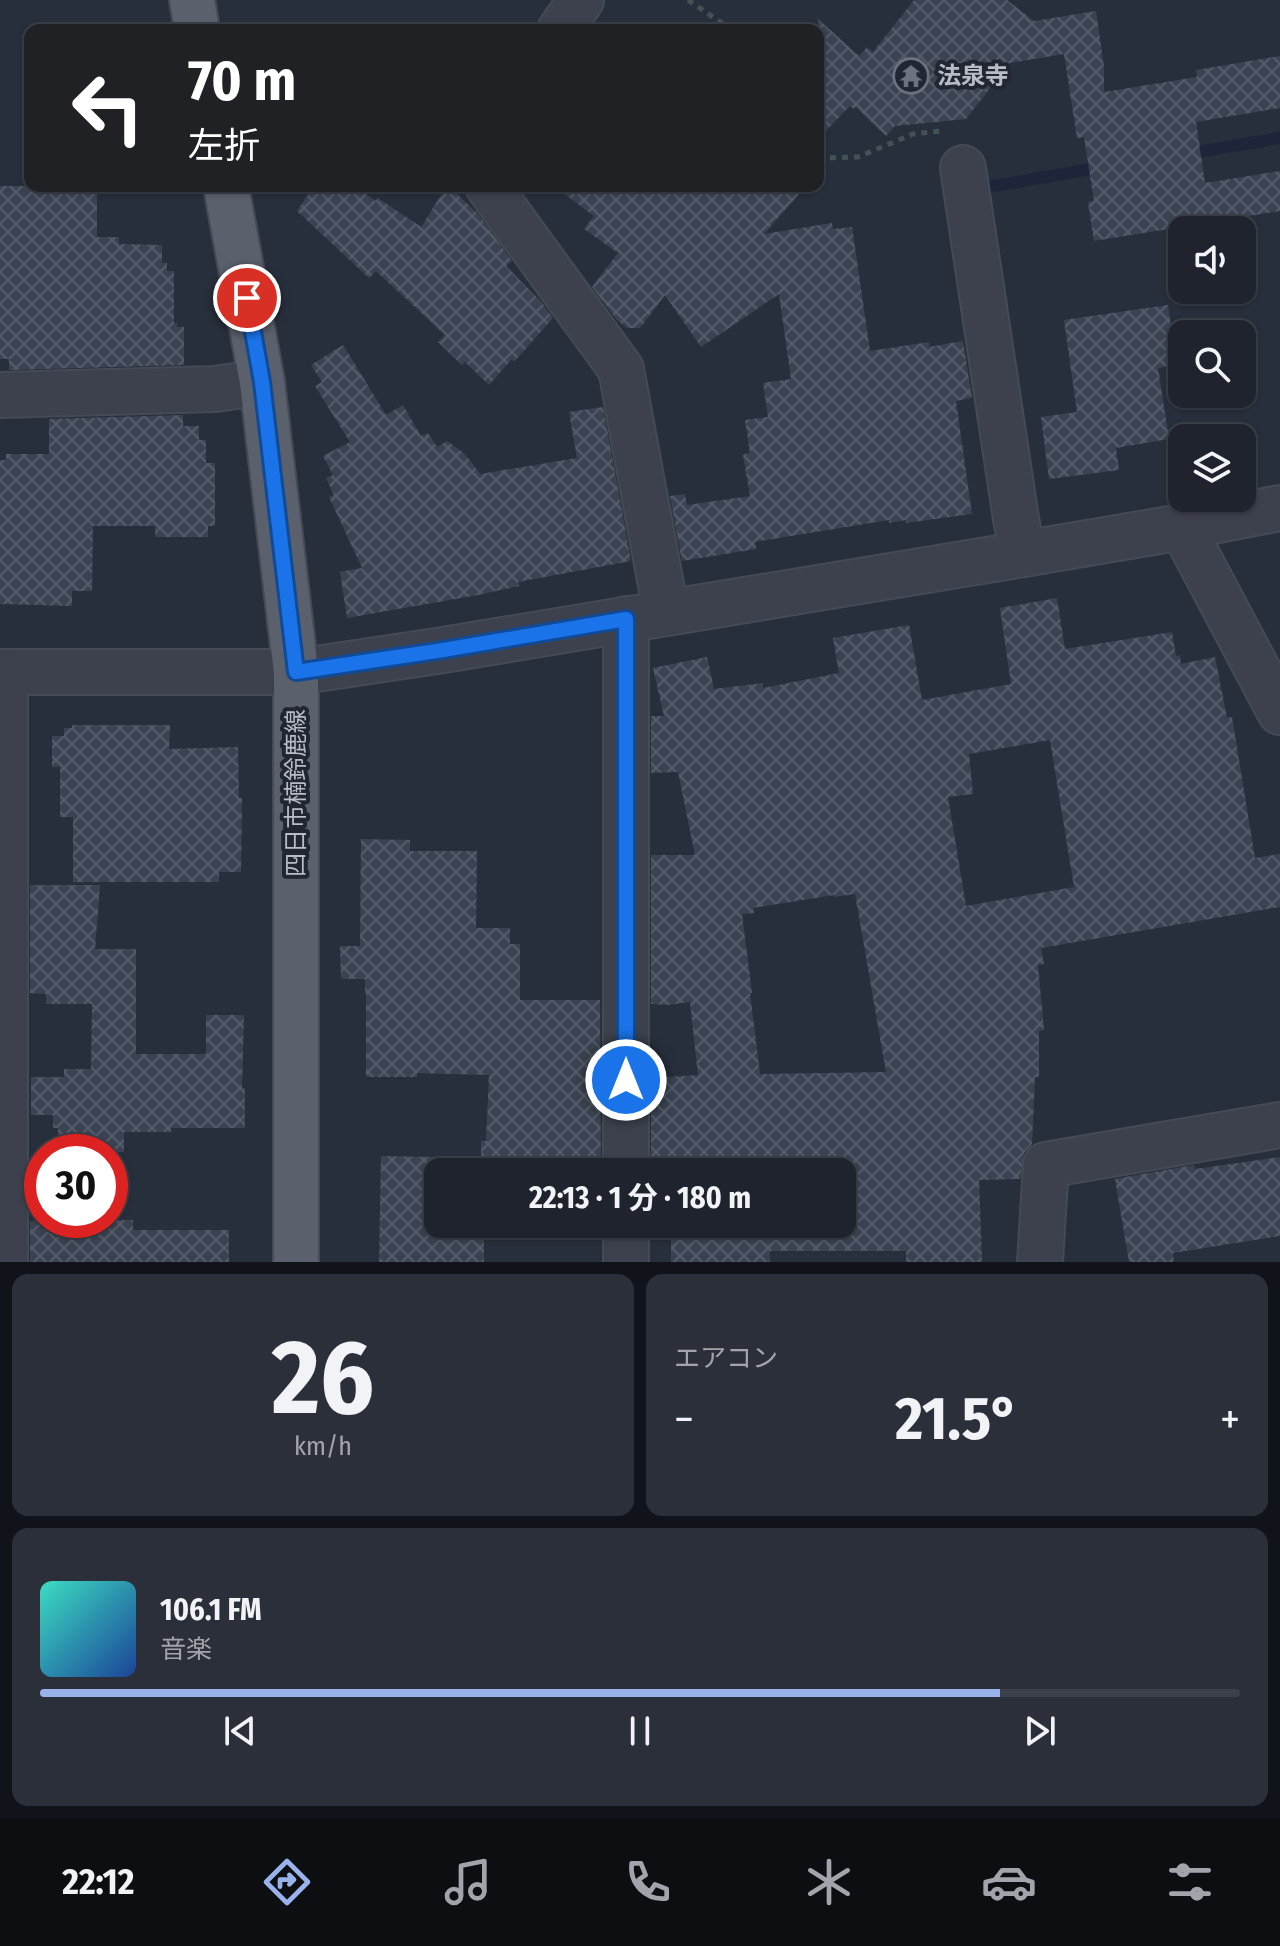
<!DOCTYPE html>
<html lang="ja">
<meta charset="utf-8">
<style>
:root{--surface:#1e232d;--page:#2b2f39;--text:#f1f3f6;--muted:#a1a4aa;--line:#3c4049;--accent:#9ab2eb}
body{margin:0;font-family:"Fira Sans Condensed","Noto Sans JP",sans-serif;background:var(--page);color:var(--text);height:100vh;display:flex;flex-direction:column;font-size:30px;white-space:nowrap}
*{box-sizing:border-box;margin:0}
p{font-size:26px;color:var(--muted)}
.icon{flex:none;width:44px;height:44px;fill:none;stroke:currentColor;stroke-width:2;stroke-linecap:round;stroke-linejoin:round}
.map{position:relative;height:1262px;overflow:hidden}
.panel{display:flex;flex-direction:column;gap:12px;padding:12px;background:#101319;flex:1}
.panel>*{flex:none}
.top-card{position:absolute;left:24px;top:24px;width:800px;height:168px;border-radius:16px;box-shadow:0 2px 6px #0004,0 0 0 2px var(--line);background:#202124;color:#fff;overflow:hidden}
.tools{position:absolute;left:1168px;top:216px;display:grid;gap:16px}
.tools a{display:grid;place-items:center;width:88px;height:88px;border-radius:16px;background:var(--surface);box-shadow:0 2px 6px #0004,0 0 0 2px var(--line);font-size:40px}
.speed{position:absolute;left:24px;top:1134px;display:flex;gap:16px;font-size:40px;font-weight:700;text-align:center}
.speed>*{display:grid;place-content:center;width:104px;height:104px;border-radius:50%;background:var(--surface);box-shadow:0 2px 6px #0004,0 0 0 2px var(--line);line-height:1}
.speed .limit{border:12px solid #d22;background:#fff;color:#111}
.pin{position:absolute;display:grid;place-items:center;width:68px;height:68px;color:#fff;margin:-34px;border:4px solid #fff;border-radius:50%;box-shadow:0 2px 8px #0007}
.me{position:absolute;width:88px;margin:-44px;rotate:0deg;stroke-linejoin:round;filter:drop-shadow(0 0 6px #0008)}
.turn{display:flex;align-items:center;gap:28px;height:168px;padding:0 32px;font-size:36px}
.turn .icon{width:104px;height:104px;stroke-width:2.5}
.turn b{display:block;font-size:56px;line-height:68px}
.big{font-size:60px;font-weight:700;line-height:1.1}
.panel .widget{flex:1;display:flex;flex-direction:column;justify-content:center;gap:12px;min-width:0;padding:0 28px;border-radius:16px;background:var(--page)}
.panel .dial{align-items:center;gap:0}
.dial b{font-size:104px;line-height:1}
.song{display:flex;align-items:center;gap:24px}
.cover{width:96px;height:96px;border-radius:12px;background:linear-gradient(135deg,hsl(170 70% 55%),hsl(220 70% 35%))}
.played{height:8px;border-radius:4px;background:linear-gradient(90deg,var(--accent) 80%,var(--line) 80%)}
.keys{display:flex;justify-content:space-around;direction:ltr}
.heat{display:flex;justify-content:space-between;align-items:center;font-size:44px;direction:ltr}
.panel .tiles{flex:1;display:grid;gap:12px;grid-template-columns:1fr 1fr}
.widget:last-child{grid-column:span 2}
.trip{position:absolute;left:424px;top:1158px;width:432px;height:80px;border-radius:16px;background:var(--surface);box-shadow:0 2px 6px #0004,0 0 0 2px var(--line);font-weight:700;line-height:80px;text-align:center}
.tab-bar{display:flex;height:128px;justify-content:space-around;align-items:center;background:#0c0e12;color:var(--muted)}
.tab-bar .icon{width:56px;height:56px}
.tab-bar .current{color:var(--accent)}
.tab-bar b{font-size:36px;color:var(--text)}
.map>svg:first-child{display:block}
</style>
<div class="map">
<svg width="1280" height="1262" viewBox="0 0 1280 1262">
<defs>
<pattern id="building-cross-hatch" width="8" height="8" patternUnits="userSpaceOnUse" patternTransform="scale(2)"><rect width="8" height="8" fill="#3b4352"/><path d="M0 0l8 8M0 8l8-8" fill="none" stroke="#555c69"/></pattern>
</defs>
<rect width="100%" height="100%" fill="#282f3c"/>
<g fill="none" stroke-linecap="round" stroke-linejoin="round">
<g stroke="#1c2539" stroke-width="12">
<path d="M1185,154l95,-16"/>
<path d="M982,188l121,-21"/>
</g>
</g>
<g fill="url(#building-cross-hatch)" fill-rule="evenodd">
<path d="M914,0h93l27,21 62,-10 8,56v25l93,-15 -1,-7 84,-14v52l-84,14 9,61 75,-12v40l-186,30 -6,-39 6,-1 -10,-64 -7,1 -13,-84 -54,9 -44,56 -71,7 -9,10 -30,-29 -2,2 -4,-3 -32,33v-120l41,37 8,-9 6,5z"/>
<path d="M0,186h97v51h22v7l43,1v18h5v8h7v52h3v4h7v38l-175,5v-11h-9z"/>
<path d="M314,186h40l22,15 2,-3 43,29 26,-41h2l29,28 34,47 -6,5 36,37 11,15 -39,44 -2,-3 -23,26 -24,-23 -3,3 -24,-23 7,-7 -69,-64 -7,7 -72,-67z"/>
<path d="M554,186h252l-42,48 68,-11 1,6 19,-2 18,124 59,-9v5l34,-6 9,57 -16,3 16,113 -66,9v-3l-17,3v-3l-134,22 1,7 -74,12 -12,-65 15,-2 2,11 63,-9 -7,-41 7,-2 -5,-33 23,-3 -5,-34 28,-4 -12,-85 -78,53 -36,-52 -25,33h-13l-10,-8 -25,-33 26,-34 -34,-24 10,-13z"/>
<path d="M1168,305l8,60 -18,3 11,71 -53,9 3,22 -70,9 -8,-62 36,-5 -13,-92z"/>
<path d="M343,345l43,70 17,-10 18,31 7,-3 9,14 10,-6 18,13 15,20 97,-16 -8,-46 34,-5 28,154 -113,21 1,4 -41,9 -131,23 -7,-46 22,-4 -33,-71 5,-2 -8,-17 7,-3 -10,-19 27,-14 -35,-56 7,-4 -11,-17z"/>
<path d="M183,415v11h16v14h7v23h9v63h-7v11h-53v-11h-62l-1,65h-20v15l-72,-2v-144h6v-6h43v-35z"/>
<path d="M1057,598l8,51 107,-17 4,24 4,-1 1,9 34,-7 12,61 5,-1 23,141 25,-4v53l-239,41 3,16 -6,1 6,65 -5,1v46h-4l-3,67 -8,9 -4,26 -41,1 3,82h-76v-11h-136v11h-99v-30h-5v-8h176v-52h-191v-94l47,-3 -8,-73 -22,3 -17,-1v-149h44l-17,-83 -27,1v-57h13l-11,-48 54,-11 7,32 49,-6v5l76,-15 -6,-35 76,-13 13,75 89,-16 -11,-76zM1050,740l24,147 -108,19 -18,-109 25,-3 -4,-40zM855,894l31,178 -126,2 -10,-81h2l-10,-79 12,-1 -1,-5 81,-13v2z"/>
<path d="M72,725h98l-1,24 69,-2 1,51h3l-1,74h-22v10h-146v-65h-13v-50h-8v-31h12v-8h8z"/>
<path d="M361,839l49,1v11h67l-1,77h34v16h10v56h80l1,172h-163v52h163v7h-117v31h-105l2,-106 100,2v-17h5l3,-66 -72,-2v4h-51v-84h-1v-14h-24l-1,-33h20z"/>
<path d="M30,885h70l-5,64h41v105h70v-39h38l-2,73h3v40h-74v4h-47v20h-66v-24h-5v-13h-22v-38h33v-8h27l1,-65h-46v-10l-16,-1z"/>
<path d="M1280,1157v79l-107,17 1,9h-45l-14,-83 79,-14 1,4z"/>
<path d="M133,1220v10h96v32h-199v-41z"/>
</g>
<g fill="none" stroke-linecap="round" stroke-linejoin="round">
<defs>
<g id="minor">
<path d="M560,30l21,-30"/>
<path d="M963,168l53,351 7,35"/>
<path d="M488,186l133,183 45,243"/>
<path d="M0,395l215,-6 47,-7"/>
<path d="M1182,527l98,185"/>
<path d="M626,619v553"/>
<path d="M0,672h296l141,-21 586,-97 159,-27 98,-19"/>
<path d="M5,672v590"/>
<path d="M626,1224v38"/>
<path d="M1040,1262l6,-97 234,-40"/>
</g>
<g id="major">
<path d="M192,0l5,30"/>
<path d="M226,186l36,196 34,290v590"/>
</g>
</defs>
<use href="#minor" stroke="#454a56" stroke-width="48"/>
<use href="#major" stroke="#454a56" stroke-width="48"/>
<g stroke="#435255" stroke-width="5" stroke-dasharray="6 6" stroke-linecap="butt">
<path d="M688,0l44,30"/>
<path d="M818,158l40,-1 55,-23 28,-3"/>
</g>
<use href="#minor" stroke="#3c414d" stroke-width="44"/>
<use href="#major" stroke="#5a606c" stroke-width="44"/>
</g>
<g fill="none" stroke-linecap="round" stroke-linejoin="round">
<defs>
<path id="route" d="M247,298l15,84 34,290 141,-21 189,-32v461"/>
</defs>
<use href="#route" stroke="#114b97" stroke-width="20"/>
<use href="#route" stroke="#1a73e8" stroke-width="14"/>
</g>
<defs>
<symbol id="temple-ring" viewBox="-11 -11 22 22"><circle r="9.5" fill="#212632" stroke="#6b7280" stroke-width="1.5"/><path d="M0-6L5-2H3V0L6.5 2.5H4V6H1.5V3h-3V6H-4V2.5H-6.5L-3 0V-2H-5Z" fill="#6b7280"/></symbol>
</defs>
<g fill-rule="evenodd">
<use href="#temple-ring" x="891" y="56" width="40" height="40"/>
</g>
<g text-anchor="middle" stroke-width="8" stroke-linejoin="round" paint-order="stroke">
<g font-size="24" font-weight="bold" fill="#b8bcc7" stroke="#212632" text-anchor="start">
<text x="937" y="84">法泉寺</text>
</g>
<g font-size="24" fill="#b8bcc7" stroke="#212632">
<text transform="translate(296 793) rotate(-90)" y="8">四日市楠鈴鹿線</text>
</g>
</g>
</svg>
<div class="tools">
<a><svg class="icon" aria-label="sound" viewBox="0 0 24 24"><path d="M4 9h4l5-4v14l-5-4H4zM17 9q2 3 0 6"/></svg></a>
<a><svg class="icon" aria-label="search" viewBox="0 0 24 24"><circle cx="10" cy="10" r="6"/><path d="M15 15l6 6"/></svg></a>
<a><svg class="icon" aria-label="layers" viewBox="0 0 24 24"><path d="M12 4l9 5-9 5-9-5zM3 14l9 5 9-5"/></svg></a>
</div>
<div class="speed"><div class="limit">30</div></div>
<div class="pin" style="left:247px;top:298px;background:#d93025"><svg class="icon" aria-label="arrive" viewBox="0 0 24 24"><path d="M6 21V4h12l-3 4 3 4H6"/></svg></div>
<svg class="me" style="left:626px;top:1080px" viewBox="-20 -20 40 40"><circle r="17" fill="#1a73e8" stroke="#fff" stroke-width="3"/><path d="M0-11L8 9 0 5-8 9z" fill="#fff"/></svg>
<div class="trip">22:13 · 1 分 · 180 m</div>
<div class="top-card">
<div class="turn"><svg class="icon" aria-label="left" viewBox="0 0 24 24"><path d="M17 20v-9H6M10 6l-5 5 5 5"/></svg><div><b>70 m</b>左折</div></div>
</div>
</div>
<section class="panel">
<div class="tiles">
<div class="widget dial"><b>26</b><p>km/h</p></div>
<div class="widget"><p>エアコン</p>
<div class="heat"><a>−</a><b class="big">21.5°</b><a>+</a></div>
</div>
<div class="widget">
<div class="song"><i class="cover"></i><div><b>106.1 FM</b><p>音楽</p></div></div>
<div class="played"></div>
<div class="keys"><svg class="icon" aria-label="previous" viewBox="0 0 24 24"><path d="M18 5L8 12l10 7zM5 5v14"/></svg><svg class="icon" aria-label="pause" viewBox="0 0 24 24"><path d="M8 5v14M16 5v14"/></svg><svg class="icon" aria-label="next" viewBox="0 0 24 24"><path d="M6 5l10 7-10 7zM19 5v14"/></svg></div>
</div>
</div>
</section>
<nav class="tab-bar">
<b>22:12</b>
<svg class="icon current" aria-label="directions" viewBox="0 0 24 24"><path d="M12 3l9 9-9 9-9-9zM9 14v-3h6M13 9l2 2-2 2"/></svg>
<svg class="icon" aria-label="music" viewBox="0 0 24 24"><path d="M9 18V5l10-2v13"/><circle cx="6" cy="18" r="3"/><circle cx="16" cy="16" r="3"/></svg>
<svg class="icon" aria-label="phone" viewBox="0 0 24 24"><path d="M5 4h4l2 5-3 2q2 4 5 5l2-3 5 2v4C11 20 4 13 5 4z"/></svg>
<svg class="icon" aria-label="climate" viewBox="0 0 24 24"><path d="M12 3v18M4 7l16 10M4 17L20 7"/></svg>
<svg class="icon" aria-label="car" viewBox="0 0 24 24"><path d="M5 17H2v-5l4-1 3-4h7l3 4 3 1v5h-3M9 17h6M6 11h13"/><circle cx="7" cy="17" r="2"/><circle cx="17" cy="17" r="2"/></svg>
<svg class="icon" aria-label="filters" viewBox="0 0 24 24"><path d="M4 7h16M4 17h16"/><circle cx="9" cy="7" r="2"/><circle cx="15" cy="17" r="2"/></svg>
</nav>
